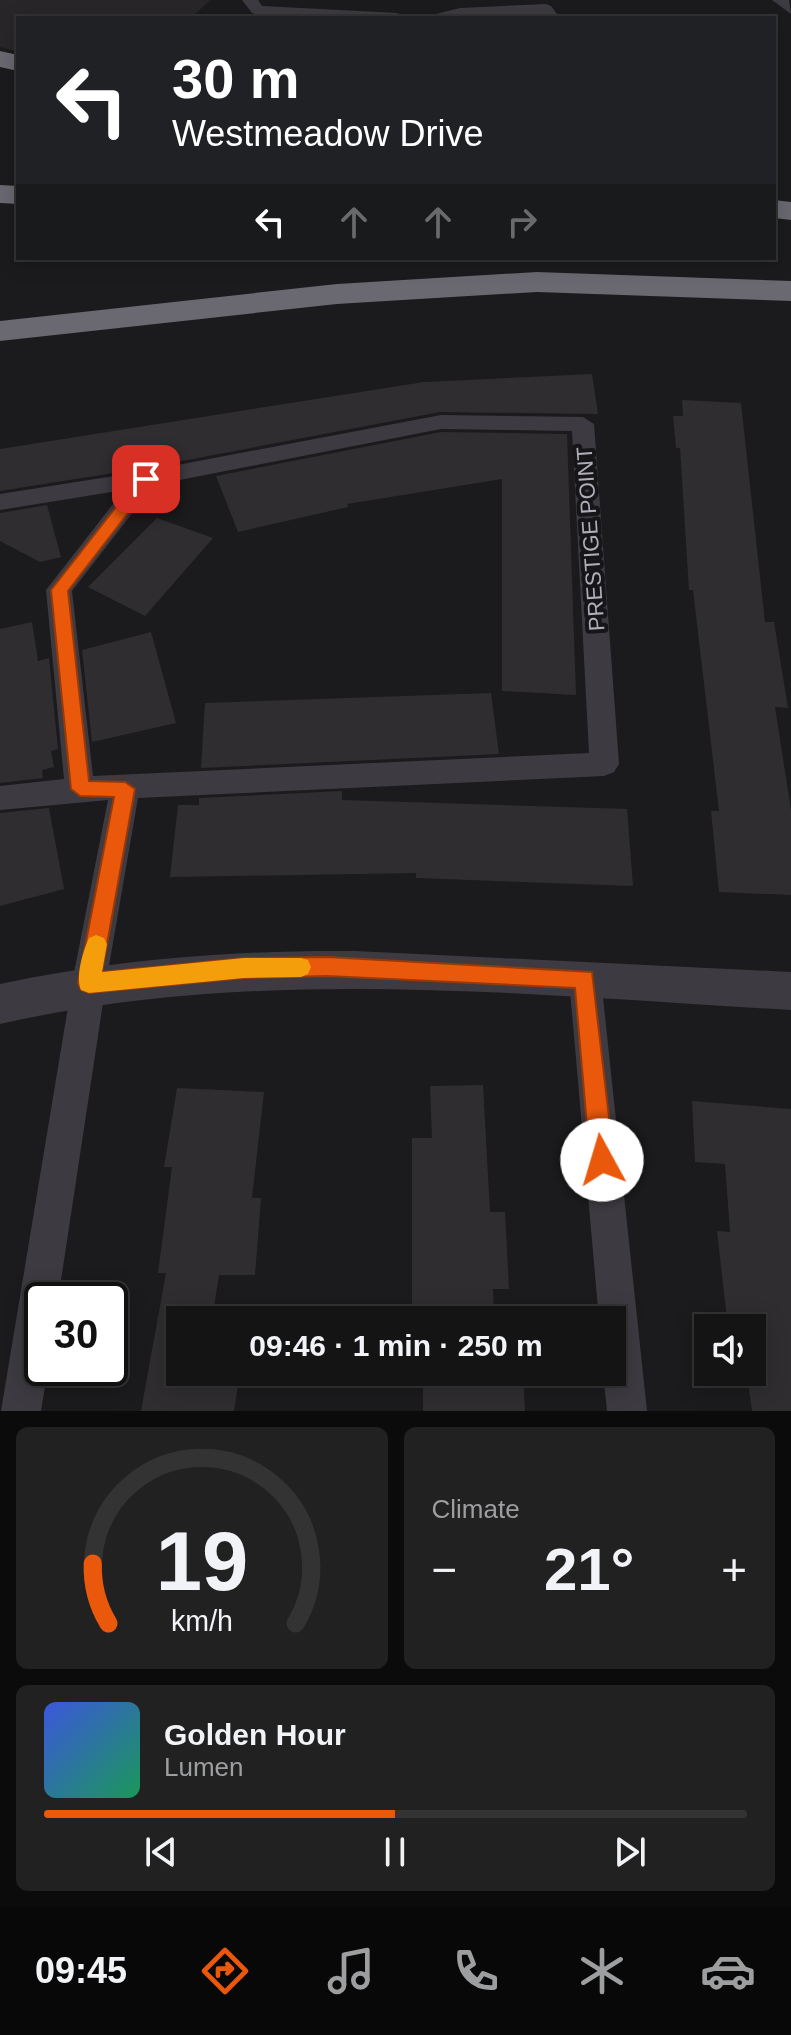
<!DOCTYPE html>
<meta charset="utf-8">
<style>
:root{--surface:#141415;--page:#212122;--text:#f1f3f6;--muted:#9d9ea0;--line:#333334;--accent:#ea580c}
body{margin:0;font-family:Helvetica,sans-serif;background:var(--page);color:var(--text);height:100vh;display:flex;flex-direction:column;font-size:30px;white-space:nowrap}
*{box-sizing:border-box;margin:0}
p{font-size:26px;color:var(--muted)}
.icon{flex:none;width:44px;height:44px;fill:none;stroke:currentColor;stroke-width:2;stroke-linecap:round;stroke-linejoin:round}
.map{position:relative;height:1411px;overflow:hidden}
.side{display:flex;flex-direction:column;gap:16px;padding:16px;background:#0b0b0c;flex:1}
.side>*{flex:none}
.top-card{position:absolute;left:16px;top:16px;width:760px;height:244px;border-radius:0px;box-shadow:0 4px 20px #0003,0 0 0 2px var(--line);background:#202124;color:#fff;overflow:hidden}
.buttons{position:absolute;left:694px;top:1314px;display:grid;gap:16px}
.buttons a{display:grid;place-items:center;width:72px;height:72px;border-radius:0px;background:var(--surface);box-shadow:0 4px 20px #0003,0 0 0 2px var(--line);font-size:40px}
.speed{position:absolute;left:24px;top:1282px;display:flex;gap:16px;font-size:40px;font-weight:700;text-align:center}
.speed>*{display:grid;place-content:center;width:104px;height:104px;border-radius:50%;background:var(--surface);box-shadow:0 4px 20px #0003,0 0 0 2px var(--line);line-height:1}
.speed .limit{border:4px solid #111;border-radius:12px;background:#fff;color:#111}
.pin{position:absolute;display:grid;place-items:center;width:68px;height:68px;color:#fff;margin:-34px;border-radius:16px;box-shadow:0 4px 12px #0006}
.me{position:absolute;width:88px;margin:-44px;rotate:354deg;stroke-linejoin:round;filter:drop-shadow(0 0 6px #0008)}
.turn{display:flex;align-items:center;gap:28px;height:168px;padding:0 24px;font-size:36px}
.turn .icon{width:104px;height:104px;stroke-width:2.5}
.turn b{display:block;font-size:56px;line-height:68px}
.lanes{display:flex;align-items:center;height:76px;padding:0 24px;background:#0003;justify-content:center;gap:40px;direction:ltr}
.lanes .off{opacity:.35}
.big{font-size:60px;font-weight:600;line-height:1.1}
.side .widget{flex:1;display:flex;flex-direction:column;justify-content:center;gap:12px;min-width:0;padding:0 28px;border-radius:12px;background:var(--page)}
.side .dial{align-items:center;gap:0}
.dial svg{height:208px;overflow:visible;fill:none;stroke:var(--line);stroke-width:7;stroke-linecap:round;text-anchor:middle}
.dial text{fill:var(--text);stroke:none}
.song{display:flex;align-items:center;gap:24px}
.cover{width:96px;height:96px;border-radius:12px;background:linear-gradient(135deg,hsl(230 70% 55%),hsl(150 70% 35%))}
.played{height:8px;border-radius:4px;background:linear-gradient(90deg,var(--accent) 50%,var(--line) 50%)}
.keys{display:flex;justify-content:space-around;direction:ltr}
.heat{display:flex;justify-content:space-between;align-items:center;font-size:44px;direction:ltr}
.side .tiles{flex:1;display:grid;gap:16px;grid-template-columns:1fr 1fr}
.widget:last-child{grid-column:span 2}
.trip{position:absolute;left:166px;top:1306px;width:460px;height:80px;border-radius:0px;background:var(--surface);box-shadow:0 4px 20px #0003,0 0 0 2px var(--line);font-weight:600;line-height:80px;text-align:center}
.dock{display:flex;height:128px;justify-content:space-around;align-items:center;background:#080808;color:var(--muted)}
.dock .icon{width:56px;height:56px}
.dock .on{color:var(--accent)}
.dock b{font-size:36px;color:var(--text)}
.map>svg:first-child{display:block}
</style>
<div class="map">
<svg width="791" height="1411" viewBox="0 0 791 1411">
<rect width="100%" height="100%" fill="#1b1a1c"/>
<path fill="#282629" d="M0,0h210l-19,18h-173v34l-18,-5z"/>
<g fill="#2f2d30">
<path d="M592,374l6,40 -158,-2 -295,56 -145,23v-42l424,-67z"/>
<path d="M682,400l59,3 24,219h9l14,86 -13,-1 16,103v85l-72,-3 -8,-81h8l-26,-221h-4l-9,-142h-4l-3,-32h10z"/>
<path d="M441,432l126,2 9,261 -74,-4v-212l-155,25 1,3 -110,25 -22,-56z"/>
<path d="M47,505l14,52 -21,5 -40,-21v-28z"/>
<path d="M157,518l56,20 -68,78 -57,-29z"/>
<path d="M32,622l6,39 11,-3 9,91 -7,2 3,16 -12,3 1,8 -43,5v-154z"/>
<path d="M151,632l25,91 -84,19 -10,-92z"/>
<path d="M491,693l8,61 -298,14 4,-65z"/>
<path d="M342,791v9l285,9 6,77 -217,-8v-5l-246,4 8,-72h21v-7z"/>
<path d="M49,808l15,81 -64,17v-93z"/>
<path d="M483,1085l7,127h15l4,77h-16l1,31h-82v-182h20l-2,-52z"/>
<path d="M177,1088l87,4 -12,106h9l-6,77h-36l-7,45h-32v52h60l-6,39h-93l25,-138h-8l14,-106h-8z"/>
<path d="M692,1101l99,8v302h-39l-4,-29h4v-54h-24l-11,-97 13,1 -5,-68 -30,-2z"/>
<path d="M423,1372h100l2,39h-102z"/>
</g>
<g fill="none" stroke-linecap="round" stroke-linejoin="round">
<g fill="#3d3b41" fill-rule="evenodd">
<path d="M242,0h16l4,6 135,7 8,5 -148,-3 -5,-2z"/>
<path d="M772,0h17l2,14z"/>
<path d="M546,4l5,2 9,12h-16l-3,-4 -121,4 40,-10z"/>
<path d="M441,415l142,2 11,7 25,340 -5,8 -10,4 -466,22 -32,185 -48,317h-16v68h6l-7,43h-40l71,-428 36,-183 -108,10v-24l64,-7 -18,-189 78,-100 -124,20v-16l146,-23zM441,429l131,2 17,322 -496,23 -21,-185 82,-106z"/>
<path d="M585,964l12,5 4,10 46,432h-40l-4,-39h9v-52h-13l-30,-341 4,-10z"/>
</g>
<path fill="#3d3b41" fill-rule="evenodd" d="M355,951l436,21v38c-264,-15 -531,-45 -791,14v-40c118,-25 235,-34 355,-33z"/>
<g fill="#6a6871" fill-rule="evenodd">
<path d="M0,51l18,4v16l-18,-4z"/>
<path d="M0,185l18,1v18l-18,-1z"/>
<path d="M774,200l17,2v18l-17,-2z"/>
<path d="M537,272l254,9v20l-254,-9 -200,12 -337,37v-20l337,-37z"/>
</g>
</g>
<path fill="#ea580c" stroke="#983908" stroke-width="2" d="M146,474l6,1v7l-84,109 21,190 36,1 10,7 -33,183 142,-14 83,-1 265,15 22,188 -3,8 -9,4 -8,-4 -4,-8 -15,-172 -248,-12 -83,2 -155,15 -8,-3 -3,-7 36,-186 -34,-1 -9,-7 -20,-199 90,-115z"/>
<path fill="#f59e0b" d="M96,935l8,3 3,6 -5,28 142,-14h57l7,2 3,7 -3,7 -7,3 -57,1 -155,15 -8,-3c-6,-13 2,-39 8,-52z"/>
<g text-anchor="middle" stroke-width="8" stroke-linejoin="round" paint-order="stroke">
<g font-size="22" fill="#b1aeba" stroke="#161517">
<text transform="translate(590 539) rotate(-94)" y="8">PRESTIGE POINT</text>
</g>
</g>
</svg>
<div class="buttons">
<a><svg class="icon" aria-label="sound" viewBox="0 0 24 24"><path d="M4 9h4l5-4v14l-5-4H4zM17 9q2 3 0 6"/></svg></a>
</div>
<div class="speed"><div class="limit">30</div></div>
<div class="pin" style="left:146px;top:479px;background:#d93025"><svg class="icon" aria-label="arrive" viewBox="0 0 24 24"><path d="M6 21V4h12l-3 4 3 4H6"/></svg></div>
<svg class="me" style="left:602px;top:1160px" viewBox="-20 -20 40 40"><circle r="19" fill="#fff"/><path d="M0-13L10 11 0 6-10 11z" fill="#ea580c"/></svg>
<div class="trip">09:46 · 1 min · 250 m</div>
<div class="top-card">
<div class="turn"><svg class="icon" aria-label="left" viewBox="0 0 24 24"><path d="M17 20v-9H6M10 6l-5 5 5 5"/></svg><div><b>30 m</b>Westmeadow Drive</div></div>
<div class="lanes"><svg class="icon" aria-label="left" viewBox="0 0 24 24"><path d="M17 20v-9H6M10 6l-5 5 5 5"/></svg><svg class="icon off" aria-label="ahead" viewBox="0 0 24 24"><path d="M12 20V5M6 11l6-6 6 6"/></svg><svg class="icon off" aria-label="ahead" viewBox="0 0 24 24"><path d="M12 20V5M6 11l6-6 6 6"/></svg><svg class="icon off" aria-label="right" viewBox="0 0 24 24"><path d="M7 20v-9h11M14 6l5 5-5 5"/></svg></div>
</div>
</div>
<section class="side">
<div class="tiles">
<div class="widget dial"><svg viewBox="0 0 100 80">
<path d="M14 69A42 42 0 1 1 86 69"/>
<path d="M14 69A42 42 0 0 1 8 46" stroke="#ea580c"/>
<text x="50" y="56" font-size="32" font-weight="700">19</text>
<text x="50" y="72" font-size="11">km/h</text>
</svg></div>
<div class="widget"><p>Climate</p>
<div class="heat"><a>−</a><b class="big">21°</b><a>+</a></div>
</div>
<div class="widget">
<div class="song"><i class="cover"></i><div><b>Golden Hour</b><p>Lumen</p></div></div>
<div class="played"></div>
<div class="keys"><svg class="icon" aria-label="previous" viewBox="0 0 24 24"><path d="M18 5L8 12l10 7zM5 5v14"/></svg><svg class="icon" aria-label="pause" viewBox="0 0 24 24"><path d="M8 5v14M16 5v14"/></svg><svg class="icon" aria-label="next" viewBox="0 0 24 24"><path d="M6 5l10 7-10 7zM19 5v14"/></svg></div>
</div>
</div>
</section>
<nav class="dock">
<b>09:45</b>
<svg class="icon on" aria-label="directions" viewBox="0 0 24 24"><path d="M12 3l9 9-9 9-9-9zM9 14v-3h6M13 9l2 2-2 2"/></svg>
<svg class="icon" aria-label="music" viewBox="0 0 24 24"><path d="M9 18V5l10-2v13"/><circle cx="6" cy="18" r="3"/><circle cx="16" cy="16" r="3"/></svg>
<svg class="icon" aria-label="phone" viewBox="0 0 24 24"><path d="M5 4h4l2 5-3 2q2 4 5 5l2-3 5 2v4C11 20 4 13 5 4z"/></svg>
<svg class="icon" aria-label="climate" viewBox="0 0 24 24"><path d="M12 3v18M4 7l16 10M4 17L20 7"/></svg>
<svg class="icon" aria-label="car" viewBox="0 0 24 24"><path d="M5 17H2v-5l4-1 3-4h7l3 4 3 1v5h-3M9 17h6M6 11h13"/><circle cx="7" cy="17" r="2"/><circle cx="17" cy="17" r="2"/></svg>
</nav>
